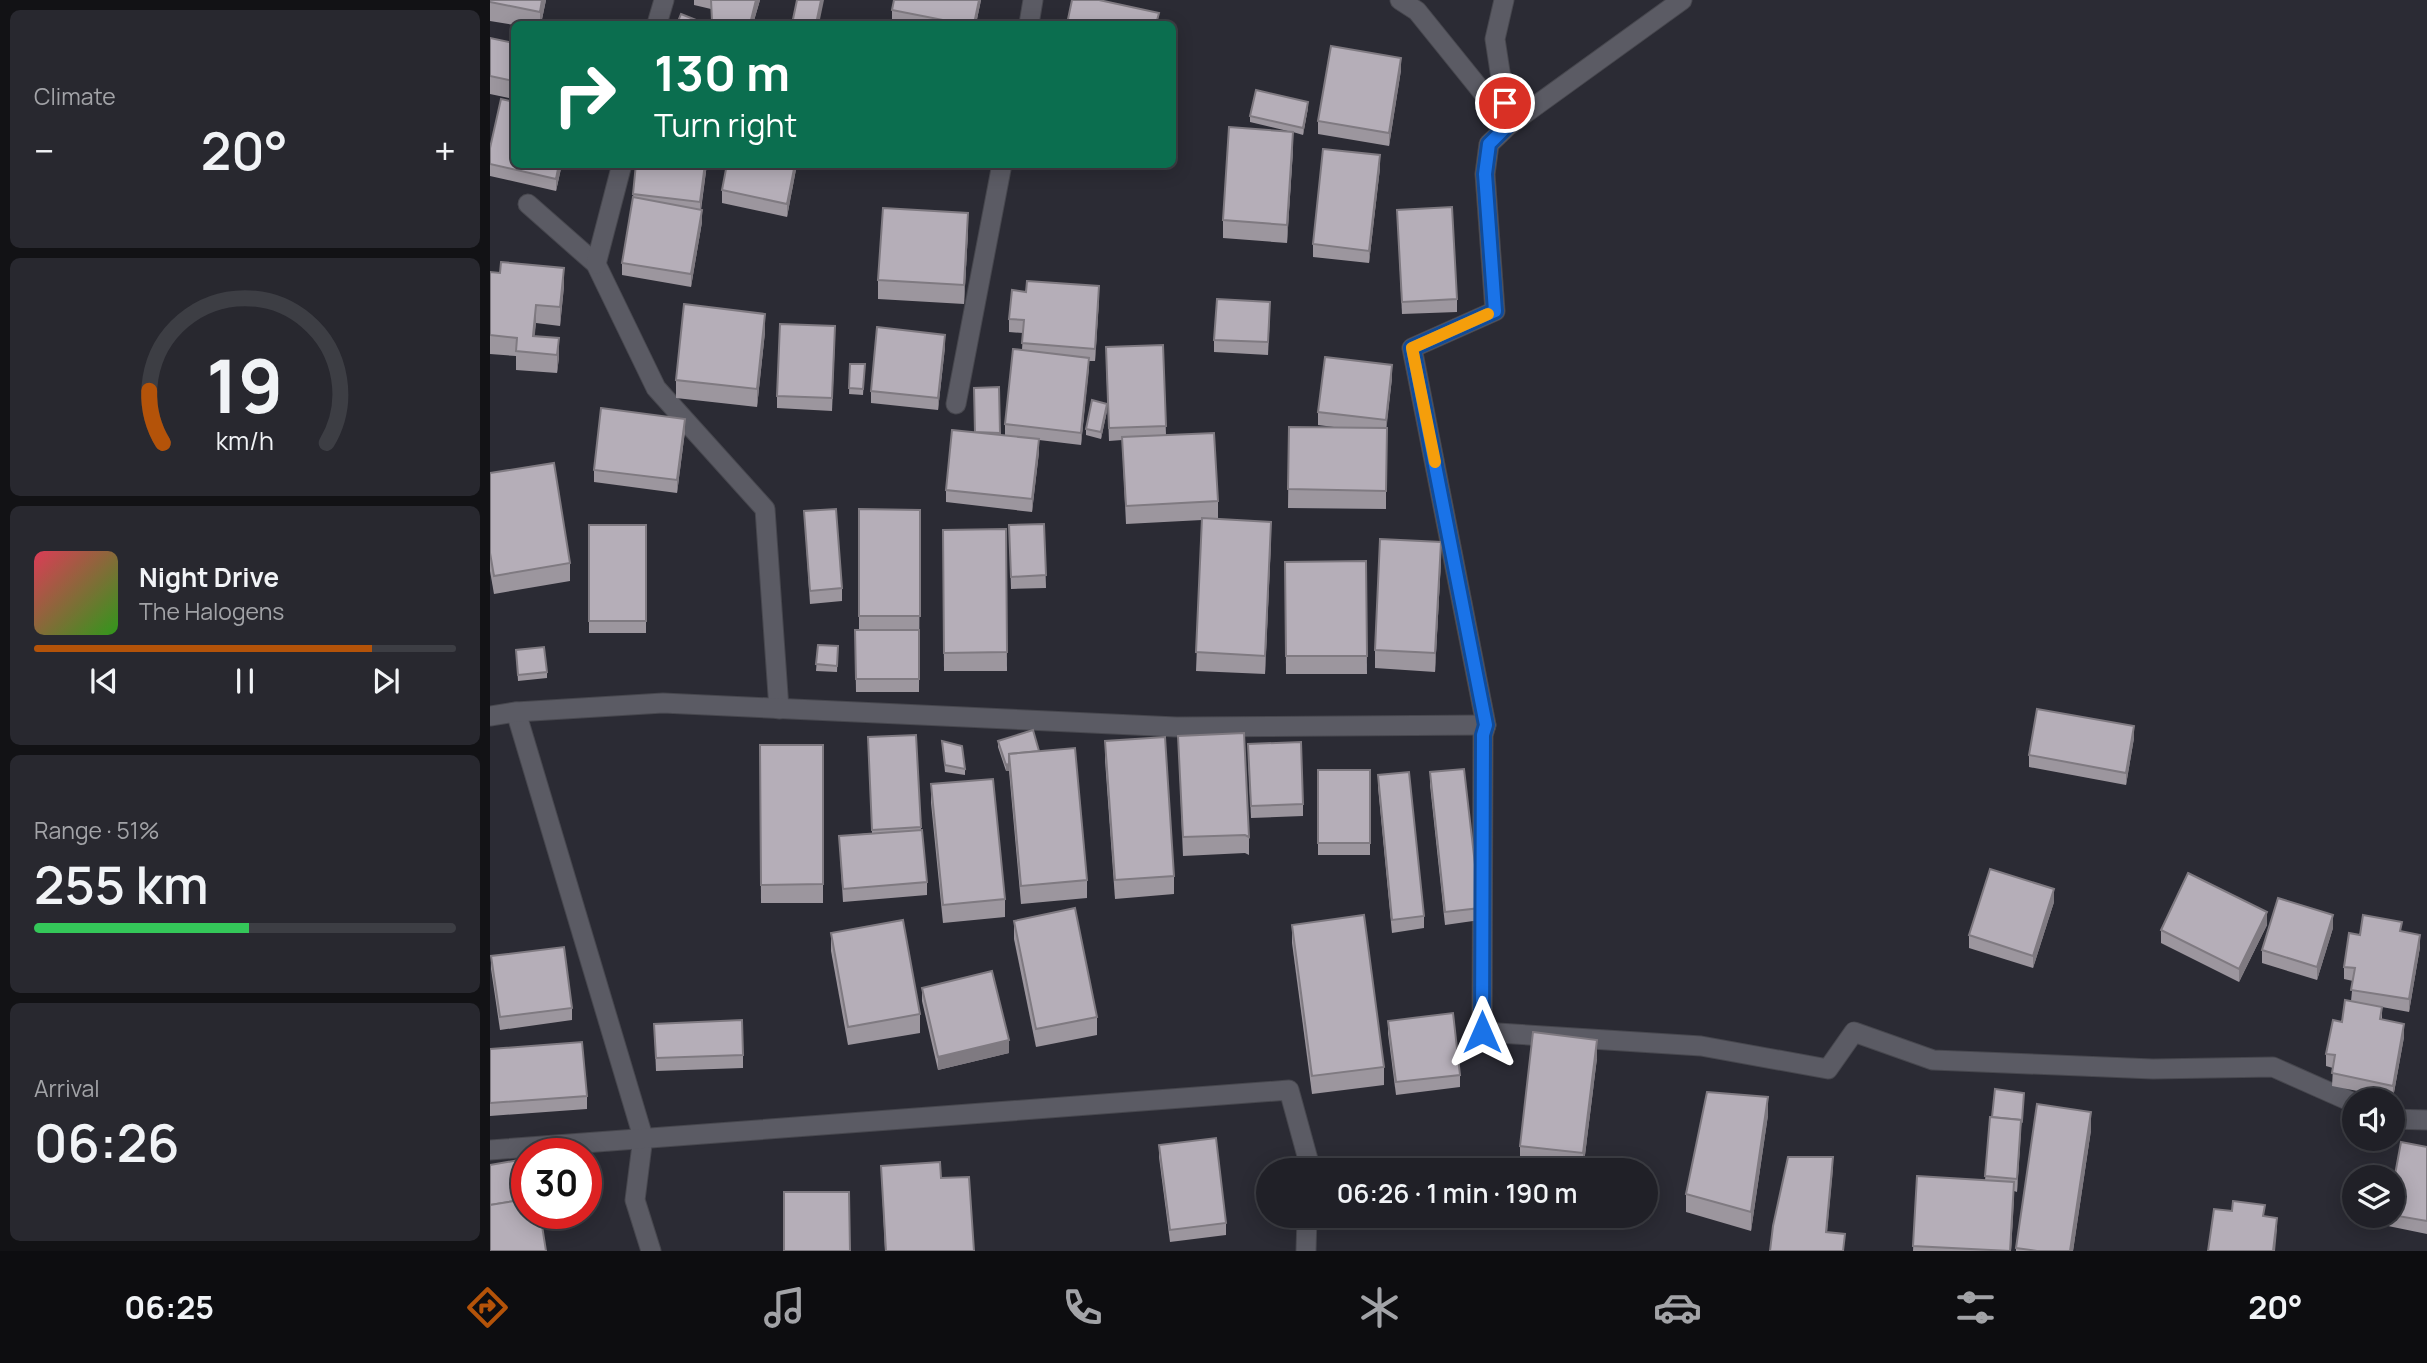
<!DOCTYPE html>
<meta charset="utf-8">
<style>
:root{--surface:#202027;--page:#28282f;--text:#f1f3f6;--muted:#a2a3a7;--line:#3d3e44;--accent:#b45309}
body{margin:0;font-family:Manrope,sans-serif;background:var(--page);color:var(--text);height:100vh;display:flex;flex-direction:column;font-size:26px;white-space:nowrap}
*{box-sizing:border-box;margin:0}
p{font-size:23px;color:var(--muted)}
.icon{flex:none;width:38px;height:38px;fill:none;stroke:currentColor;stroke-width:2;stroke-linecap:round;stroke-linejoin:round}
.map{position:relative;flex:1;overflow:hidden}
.details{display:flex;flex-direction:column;gap:10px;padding:10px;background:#121215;width:490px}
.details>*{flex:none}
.guide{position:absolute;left:21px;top:21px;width:665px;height:147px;border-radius:10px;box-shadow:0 4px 18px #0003,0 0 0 2px var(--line);background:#0b6e4f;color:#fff;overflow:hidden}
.controls{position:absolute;left:1852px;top:1088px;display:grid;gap:14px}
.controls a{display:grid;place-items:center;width:63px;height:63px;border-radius:50%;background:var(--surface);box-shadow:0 4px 18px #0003,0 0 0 2px var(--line);font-size:35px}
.speed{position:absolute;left:21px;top:1138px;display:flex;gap:14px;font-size:35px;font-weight:700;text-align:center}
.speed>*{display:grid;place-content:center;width:91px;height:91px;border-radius:50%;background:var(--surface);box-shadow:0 4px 18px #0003,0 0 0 2px var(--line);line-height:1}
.speed .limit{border:10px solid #d22;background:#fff;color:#111}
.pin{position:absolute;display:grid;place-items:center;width:60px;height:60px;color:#fff;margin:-30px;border:4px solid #fff;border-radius:50%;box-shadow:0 2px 7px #0007}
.me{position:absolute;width:77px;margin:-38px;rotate:0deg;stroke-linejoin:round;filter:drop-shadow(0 0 5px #0008)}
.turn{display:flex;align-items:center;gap:24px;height:147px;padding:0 28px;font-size:32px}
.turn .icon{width:91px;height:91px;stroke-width:2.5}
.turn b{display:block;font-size:49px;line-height:60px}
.big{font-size:52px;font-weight:600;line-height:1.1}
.details .card{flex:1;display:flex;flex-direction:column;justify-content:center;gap:10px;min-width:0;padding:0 24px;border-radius:10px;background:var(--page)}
.details .dial{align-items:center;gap:0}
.dial svg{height:182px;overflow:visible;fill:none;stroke:var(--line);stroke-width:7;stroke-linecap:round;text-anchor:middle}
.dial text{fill:var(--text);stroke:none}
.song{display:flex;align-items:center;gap:21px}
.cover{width:84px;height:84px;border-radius:10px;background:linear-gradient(135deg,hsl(350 70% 55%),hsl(110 70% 35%))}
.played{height:7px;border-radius:4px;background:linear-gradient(90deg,var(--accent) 80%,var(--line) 80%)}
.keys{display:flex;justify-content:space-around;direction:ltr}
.heat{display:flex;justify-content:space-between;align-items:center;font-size:38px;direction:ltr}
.charge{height:10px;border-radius:5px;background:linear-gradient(90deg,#34c759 51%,var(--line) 0)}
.trip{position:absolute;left:766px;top:1158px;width:402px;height:70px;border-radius:35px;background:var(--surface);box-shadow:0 4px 18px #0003,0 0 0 2px var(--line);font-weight:600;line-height:70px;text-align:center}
.tabs{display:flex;height:112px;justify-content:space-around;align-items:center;background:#0d0d10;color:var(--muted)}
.tabs .icon{width:49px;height:49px}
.tabs .active{color:var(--accent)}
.tabs b{font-size:32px;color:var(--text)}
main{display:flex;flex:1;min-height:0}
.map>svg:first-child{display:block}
</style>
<main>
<section class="details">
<div class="card"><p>Climate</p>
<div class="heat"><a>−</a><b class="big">20°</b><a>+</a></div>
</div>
<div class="card dial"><svg viewBox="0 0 100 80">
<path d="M14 69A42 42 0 1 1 86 69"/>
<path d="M14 69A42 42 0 0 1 8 46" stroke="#b45309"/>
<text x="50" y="56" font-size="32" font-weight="700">19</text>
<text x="50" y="72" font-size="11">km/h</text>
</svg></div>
<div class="card">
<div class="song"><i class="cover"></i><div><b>Night Drive</b><p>The Halogens</p></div></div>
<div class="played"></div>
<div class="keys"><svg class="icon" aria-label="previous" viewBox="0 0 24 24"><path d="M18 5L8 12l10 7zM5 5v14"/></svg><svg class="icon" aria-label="pause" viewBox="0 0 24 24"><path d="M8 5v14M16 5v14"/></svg><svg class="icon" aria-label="next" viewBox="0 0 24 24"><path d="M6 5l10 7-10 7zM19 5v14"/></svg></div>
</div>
<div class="card"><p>Range · 51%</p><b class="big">255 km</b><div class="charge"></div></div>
<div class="card"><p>Arrival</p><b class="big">06:26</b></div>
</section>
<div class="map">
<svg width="1937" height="1251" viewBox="0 0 1937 1251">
<rect width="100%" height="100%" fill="#2b2b34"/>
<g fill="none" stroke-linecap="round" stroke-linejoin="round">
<defs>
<g id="minor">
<path d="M910,0l17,11 92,114"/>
<path d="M1014,0l-9,39 13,85"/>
<path d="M1192,0l-173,125 -20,19 -4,30 10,137 -83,37 74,377 -3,10 -1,297 219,14 127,23 26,-37 79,28 220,9 120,-2 81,36"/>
<path d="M167,24l7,-24"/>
<path d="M539,24l4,-24"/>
<path d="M38,204l68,60 60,124 109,121 14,200"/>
<path d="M106,264l26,-100"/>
<path d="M466,404l46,-240"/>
<path d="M26,712l127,425 -8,63 16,51"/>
<path d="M0,716l26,-4 147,-9 513,24 310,-2"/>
<path d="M1902,1119l35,1"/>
<path d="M0,1150l799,-60 20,73v8"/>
<path d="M816,1251l1,-35"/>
</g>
</defs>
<use href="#minor" stroke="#47474e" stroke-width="21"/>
<use href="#minor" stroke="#5b5b64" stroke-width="19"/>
</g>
<g fill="#9c969e">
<path d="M0,0h56l-5,24h-27v1l-24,-4z"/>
<path d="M204,0h66l-7,24h-42v-15l-17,-4z"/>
<path d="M404,0h87l-5,24h-77l-7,-1v-13z"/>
<path d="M0,38l24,5v56l-24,-5z"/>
<path d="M911,70l-12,76 -71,-12v-13z"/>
<path d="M818,108l-5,27 -10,-3v18l-6,93 -64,-5v-18l69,-88 -42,-10v-6z"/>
<path d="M0,148l24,16h48l-6,27 -66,-15z"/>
<path d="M146,164h71l-6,46 1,12 -11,65 -69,-12v-12l11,-65z"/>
<path d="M237,164h70l-10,53 -65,-14v-13z"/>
<path d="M890,168l-11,95 -56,-6v-13z"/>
<path d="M907,210l60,89v13l-55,2z"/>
<path d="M478,232l-4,72 -86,-5v-19z"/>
<path d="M0,272l74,14 -4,40 -24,-3 -2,13 25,21 -2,16 -41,-3v-14l-26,-2z"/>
<path d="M609,299l-4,62h-6l-8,84 -42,-5v12l-7,60 -86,-10v-12l53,-103 1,48 5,1v-12l17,-74 1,-17 -14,-1v-13z"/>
<path d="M780,314l-2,41 -54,-3v-12z"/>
<path d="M275,332l-8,75 -81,-9v-18z"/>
<path d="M345,339l-3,72 -55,-3v-12z"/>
<path d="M673,345l3,90 52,66v18l53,22 -6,133 -69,-3 6,-151 -76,4 -4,-84 -13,1 -3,-81z"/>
<path d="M455,347l-7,63 -67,-7v-12z"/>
<path d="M360,364h15l-2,31 -14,-1z"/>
<path d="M902,378l-6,50v81l-98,-1 1,-81 53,1 -24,-3v-13z"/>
<path d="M617,411l-6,28 -15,-4v-6z"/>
<path d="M195,431l-8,62 -83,-11v-12z"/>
<path d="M0,473l80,90v18l-76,13 -4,-23z"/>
<path d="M369,509l61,1 -1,182h-63l-1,-62h4z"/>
<path d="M314,511l38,77v13l-32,3z"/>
<path d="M554,524l2,64 -35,1 -2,-64z"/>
<rect x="99" y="525" width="57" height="108"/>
<path d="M516,529l1,142h-63l-1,-141z"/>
<path d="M951,560l-6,112 -60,-4v-18z"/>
<path d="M876,561l1,113h-81l-1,-112z"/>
<path d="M328,645l20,1 -1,26 -21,-1z"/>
<path d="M26,650l31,22v6l-29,3z"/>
<path d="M426,735l5,95 6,52v13l-84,7 -4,-66 33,-3 -4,-96z"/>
<path d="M688,736l71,101v18l-4,-2 -62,3z"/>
<path d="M1644,738l-8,47 -97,-18v-12z"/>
<path d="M452,741l23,28v6l-20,-3z"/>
<path d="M508,741l42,10 47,129v18l-66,6 -12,-133h-3l-8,-24z"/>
<path d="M615,741l69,135v18l-59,5 -10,-139z"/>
<path d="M270,745h63v158h-62z"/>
<path d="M758,757l55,47v12l-52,2z"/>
<rect x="828" y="770" width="52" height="85"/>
<path d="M940,772l50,136v12l-35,5 -15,-140z"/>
<path d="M888,775l46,141v12l-32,5 -14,-146z"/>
<path d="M441,784l74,115v18l-62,6 -12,-120z"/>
<path d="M1564,902l-21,66 -64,-20v-13z"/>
<path d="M524,921l83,96v18l-61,12 -22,-108z"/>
<path d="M802,925l92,142v18l-72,9 -20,-151z"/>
<path d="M1777,925l-28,57 -78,-39v-13z"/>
<path d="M1843,928l-16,52 -55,-17v-13z"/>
<path d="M1912,932l18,15 -11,65 -27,-5v13l22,17 -11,61 -61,-12 1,-18 -7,-2v-12l25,-53 2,-20 -9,-2v-12l16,-32z"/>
<path d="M341,933l89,81v19l-72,12 -17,-94z"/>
<path d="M1,956l81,52v12l-72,10 -9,-61z"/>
<path d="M432,988l87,65 -71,17 -16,-69z"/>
<path d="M898,1021l72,54v12l-64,8 -8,-62z"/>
<path d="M164,1024l89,31v13l-87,3z"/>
<path d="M0,1049l97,47v13l-97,7z"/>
<path d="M1107,1058l-14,113 -63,-7v-18z"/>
<path d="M1534,1099l-3,28 -4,65 -3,-1 -3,60h-98l4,-75 68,4 7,-63z"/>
<path d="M1278,1115l-17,116 -65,-19v-18z"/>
<path d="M1601,1130l-18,121h-57v-3z"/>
<path d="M669,1145l67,78v12l-56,7 -11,-85z"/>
<path d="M1937,1147v87l-39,-8v-10h4v-25z"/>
<path d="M96,1159l16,22v7l-16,1z"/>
<path d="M391,1166l60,12 33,73h-89z"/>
</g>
<g fill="#7f7a81">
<path d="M52,0h4l-5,24h-1v-12z"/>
<path d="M266,0h4l-7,24h-3z"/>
<path d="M331,0h3l-5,24h-3z"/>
<path d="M489,0h2l-5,24h-2z"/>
<path d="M911,58v12l-12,76v-13z"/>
<path d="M818,102v6l-5,27v-7z"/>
<path d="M803,132v18l-6,93v-18z"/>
<path d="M890,155v13l-11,95v-12z"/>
<path d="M69,164h3l-6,27v-12z"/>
<path d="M215,164h2l-7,51v-13z"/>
<path d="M305,164h2l-10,53v-13z"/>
<path d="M212,210v12l-11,65v-13z"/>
<path d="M478,213v19l-4,72v-19z"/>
<path d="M74,268v18l-4,40v-19z"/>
<path d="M609,286v13l-4,62v-12z"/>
<path d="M46,305v18l-3,31v-18z"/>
<path d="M275,314v18l-8,75v-18z"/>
<path d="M455,335v12l-7,63v-12z"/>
<path d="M69,338v19l-2,16v-18z"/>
<path d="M599,358v12l-8,75v-12z"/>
<path d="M902,365v13l-6,55v-13z"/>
<path d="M617,404v7l-6,28v-7z"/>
<path d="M195,419v12l-8,62v-13z"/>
<path d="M549,439v13l-7,60v-13z"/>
<path d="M781,522v19l-6,133v-18z"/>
<path d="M951,542v18l-6,112v-19z"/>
<path d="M1644,726v12l-8,47v-12z"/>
<path d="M519,764v7h-3v-6z"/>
<path d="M1564,889v13l-21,66v-12z"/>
<path d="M1777,912v13l-28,57v-13z"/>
<path d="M1843,915v13l-16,52v-13z"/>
<path d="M1930,935v12l-11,65v-13z"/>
<path d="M1914,1024v13l-11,61v-12z"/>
<path d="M519,1040v13l-71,17v-13z"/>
<path d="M1107,1040v18l-14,113v-18z"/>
<path d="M1278,1097v18l-17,116v-19z"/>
<path d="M1601,1112v18l-18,121h-3z"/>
<path d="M1531,1120v12l-4,60v-13z"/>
<path d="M1343,1157v13l-7,74v-12z"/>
<path d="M1524,1182v18l-3,51h-1z"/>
<path d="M1787,1218v12l-2,21h-2z"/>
</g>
<g fill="#b5aeb8" stroke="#7f7a81" stroke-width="2">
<path d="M0,0h52l-2,12 -50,-10z"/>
<path d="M221,0h45l-6,24h-22l-16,-4z"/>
<path d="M307,0h24l-5,24h-24z"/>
<path d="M404,0h85l-5,24h-11l-71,-14z"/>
<path d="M582,0h27l60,13 -3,11h-89z"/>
<path d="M191,14l25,10h-29z"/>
<path d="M0,38l24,5v38l-24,-5z"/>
<path d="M841,46l70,12 -12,75 -71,-12z"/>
<path d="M766,90l52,12 -5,26 -53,-12z"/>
<path d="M11,99l13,3v62h45l-3,15 -66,-15v-16z"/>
<path d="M739,127l64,5 -6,93 -64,-5z"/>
<path d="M833,149l57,6 -11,96 -56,-7z"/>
<path d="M146,164h69l-5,38 -67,-8z"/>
<path d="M237,164h68l-8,40 -65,-14z"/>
<path d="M143,197l69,13 -11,64 -69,-11z"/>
<path d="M962,207l5,92 -55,3 -5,-92z"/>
<path d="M393,208l85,5 -4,72 -86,-5z"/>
<path d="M11,262l63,6 -4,39 -24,-2 -3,31 26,2 -2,17 -41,-4 1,-13 -27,-3v-63l10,1z"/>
<path d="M537,281l72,5 -4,63 -73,-6 2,-23 -15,-1 3,-29 14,2z"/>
<path d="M727,299l53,3 -2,40 -54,-2z"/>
<path d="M194,304l81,10 -8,75 -81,-9z"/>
<path d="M290,324l55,2 -3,72 -55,-2z"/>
<path d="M387,327l68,8 -7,63 -67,-7z"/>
<path d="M673,345l3,81 -57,2 -3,-81z"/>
<path d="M523,349l76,9 -8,75 -76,-9z"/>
<path d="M835,357l67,8 -6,55 -68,-8z"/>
<path d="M360,364h15l-2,25 -14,-1z"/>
<path d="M509,387l1,46 -25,-1 -1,-44z"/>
<path d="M602,400l15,4 -6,28 -15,-3z"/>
<path d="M111,408l84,11 -8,61 -83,-10z"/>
<path d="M799,427l98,1 -1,63 -98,-2z"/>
<path d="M462,430l87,9 -7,60 -86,-9z"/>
<path d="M724,433l4,68 -92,5 -4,-69z"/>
<path d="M64,463l16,100 -76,13 -4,-23v-80z"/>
<path d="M346,509l6,79 -32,3 -6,-80z"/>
<path d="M369,509l61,1v106h-61z"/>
<path d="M712,518l69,4 -6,134 -69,-4z"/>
<path d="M554,524l2,51 -35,2 -2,-52z"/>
<rect x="99" y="525" width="57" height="96"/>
<path d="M516,529l1,123 -63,1 -1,-123z"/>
<path d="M890,539l61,3 -6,111 -60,-3z"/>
<path d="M876,561l1,95h-81l-1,-94z"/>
<path d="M365,630h64v49h-63z"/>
<path d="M328,645l20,1 -1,20 -21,-2z"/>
<path d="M54,647l3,25 -29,3 -2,-25z"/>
<path d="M1547,709l97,17 -8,47 -97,-18z"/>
<path d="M543,730l6,21 -30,3v10l-3,1 -8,-24z"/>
<path d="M754,733l5,104 -4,-2 -62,2 -5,-101z"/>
<path d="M426,735l5,92 -49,3 -4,-93z"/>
<path d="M675,737l9,139 -59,4 -10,-139z"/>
<path d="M452,741l20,5 3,23 -20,-4z"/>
<path d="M811,742l2,62 -52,2 -3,-62z"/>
<path d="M270,745h63v139l-62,1z"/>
<path d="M585,748l12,132 -66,6 -12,-132z"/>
<path d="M974,769l16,139 -35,4 -15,-140z"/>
<rect x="828" y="770" width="52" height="73"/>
<path d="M919,772l15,144 -32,4 -14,-145z"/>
<path d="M503,779l12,120 -62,6 -12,-121z"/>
<path d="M432,830l5,52 -84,7 -4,-53z"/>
<path d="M1500,869l64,20 -21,67 -64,-21z"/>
<path d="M1698,873l79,39 -28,57 -78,-39z"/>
<path d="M1788,898l55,17 -16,52 -55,-17z"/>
<path d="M585,908l22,109 -61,12 -22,-108z"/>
<path d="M874,915l20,152 -72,9 -20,-151z"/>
<path d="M1873,915l39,7 -2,9 20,4 -11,64 -58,-9 4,-22 -11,-1 5,-34 11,2z"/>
<path d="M413,920l17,94 -72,13 -17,-94z"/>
<path d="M74,947l8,61 -72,9 -9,-61z"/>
<path d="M502,971l17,69 -71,17 -16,-69z"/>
<path d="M1855,1000l37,7 -2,12 24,5 -11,62 -61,-13 3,-18 -9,-1 7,-34 9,2z"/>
<path d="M963,1013l7,62 -64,7 -8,-61z"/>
<path d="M252,1020l1,35 -87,3 -2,-34z"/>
<path d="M1043,1032l64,8 -14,113 -63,-7z"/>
<path d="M92,1042l5,54 -97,7v-54z"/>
<path d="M1505,1089l29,4 -2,28 -1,-1 -29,-3z"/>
<path d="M1217,1092l61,5 -17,115 -65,-18z"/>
<path d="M1547,1104l54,8 -21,139h-33l-21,-3z"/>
<path d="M1500,1117l31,3 -4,59 -32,-3z"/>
<path d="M726,1138l10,85 -56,7 -11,-85z"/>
<path d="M1911,1142l26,5v74l-35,-6v-24z"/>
<path d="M1298,1157h45l-7,75 19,2 -2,17h-73l3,-25z"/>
<path d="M103,1158l9,23 -16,2v-24z"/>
<path d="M35,1159l2,10v30l-37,6v-40z"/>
<path d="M450,1162l1,16 28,-1 5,74h-88l-5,-85z"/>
<path d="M1427,1176l97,6 -4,69 -97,-5z"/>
<path d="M294,1192h65l1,59h-66z"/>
<path d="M37,1199v14h13l6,38h-56v-46z"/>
<path d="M1743,1201l32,4 -2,11 14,2 -4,33h-65l6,-42 18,2z"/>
</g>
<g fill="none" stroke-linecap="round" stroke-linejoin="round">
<defs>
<path id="route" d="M992,1032l1,-297 3,-10 -74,-377 83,-37 -10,-137 4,-30 19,-19 -3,-22"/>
</defs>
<use href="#route" stroke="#114b97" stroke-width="18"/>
<use href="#route" stroke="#1a73e8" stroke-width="12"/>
<path stroke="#f59e0b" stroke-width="12" d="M945,462l-23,-114 76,-34"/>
</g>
</svg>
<div class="controls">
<a><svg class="icon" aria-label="sound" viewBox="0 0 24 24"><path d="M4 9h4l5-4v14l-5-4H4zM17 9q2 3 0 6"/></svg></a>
<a><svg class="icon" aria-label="layers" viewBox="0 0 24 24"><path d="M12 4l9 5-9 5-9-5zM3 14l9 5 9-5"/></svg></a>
</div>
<div class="speed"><div class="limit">30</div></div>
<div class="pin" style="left:1015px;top:103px;background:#d93025"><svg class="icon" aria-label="arrive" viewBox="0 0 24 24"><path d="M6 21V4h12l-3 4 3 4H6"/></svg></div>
<svg class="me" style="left:992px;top:1032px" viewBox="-20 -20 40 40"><path d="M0-17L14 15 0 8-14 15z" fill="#1a73e8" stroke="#fff" stroke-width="4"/></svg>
<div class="trip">06:26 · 1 min · 190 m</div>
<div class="guide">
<div class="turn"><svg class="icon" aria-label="right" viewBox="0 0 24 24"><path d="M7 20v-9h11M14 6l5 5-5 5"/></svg><div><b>130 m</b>Turn right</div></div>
</div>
</div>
</main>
<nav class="tabs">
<b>06:25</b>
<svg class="icon active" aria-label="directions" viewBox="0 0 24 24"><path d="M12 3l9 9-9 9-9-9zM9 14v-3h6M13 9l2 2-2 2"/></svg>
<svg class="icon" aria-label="music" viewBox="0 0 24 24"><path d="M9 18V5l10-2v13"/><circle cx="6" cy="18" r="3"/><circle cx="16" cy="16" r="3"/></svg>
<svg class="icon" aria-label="phone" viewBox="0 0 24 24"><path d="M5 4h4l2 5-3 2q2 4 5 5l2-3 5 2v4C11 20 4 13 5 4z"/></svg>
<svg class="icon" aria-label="climate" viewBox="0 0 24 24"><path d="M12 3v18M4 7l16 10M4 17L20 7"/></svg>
<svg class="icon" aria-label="car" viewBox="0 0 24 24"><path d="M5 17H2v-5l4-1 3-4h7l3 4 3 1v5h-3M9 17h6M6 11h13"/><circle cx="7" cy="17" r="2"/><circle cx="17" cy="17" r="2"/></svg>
<svg class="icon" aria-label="filters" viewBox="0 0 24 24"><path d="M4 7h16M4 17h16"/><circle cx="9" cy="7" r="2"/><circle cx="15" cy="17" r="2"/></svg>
<b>20°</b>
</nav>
